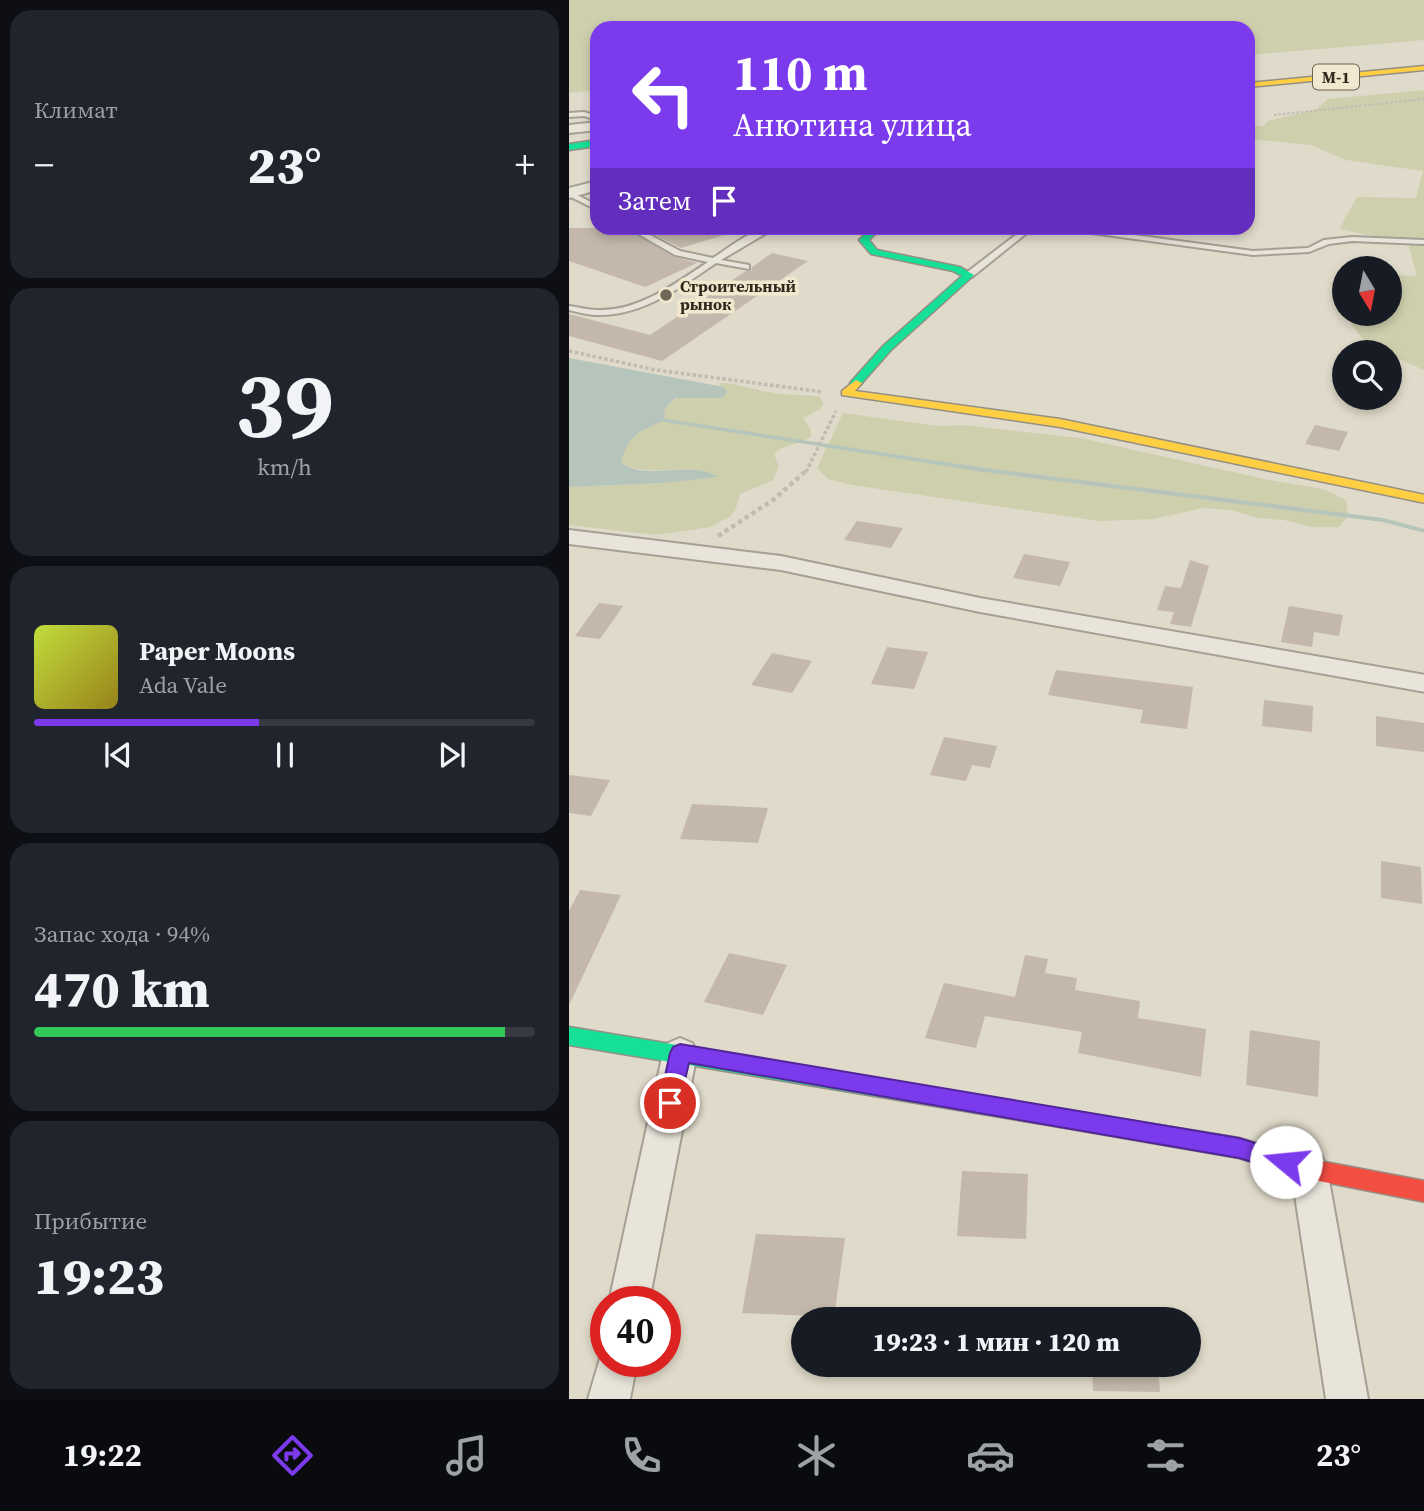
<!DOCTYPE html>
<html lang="ru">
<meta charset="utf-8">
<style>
:root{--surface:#171b24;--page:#20242c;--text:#f1f3f6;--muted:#9ea1a6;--line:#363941;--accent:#7c3aed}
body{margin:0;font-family:"Source Serif 4",serif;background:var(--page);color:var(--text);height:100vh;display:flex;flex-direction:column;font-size:26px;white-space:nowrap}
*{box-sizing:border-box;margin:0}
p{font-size:23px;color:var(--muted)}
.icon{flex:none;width:38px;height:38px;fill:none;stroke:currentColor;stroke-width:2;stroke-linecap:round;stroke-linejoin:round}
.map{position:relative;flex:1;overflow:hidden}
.drawer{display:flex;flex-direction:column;gap:10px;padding:10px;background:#0d0f14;width:569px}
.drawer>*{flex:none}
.hud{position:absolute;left:21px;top:21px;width:665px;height:214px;border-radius:21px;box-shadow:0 4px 10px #0003;background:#7c3aed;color:#fff;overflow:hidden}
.needle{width:46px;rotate:170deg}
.buttons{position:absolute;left:763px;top:256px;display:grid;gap:14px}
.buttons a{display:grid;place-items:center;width:70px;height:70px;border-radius:50%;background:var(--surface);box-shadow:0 4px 10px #0003;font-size:35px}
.speed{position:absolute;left:21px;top:1286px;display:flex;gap:14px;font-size:35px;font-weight:700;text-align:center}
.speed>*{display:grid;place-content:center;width:91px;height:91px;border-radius:50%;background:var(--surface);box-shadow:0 4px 10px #0003;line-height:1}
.speed .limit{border:10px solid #d22;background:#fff;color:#111}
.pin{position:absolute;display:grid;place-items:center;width:60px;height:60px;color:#fff;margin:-30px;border:4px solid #fff;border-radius:50%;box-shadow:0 2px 7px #0007}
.me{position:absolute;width:77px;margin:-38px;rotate:287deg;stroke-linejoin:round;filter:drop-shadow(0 0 5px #0008)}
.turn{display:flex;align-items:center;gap:24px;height:147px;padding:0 28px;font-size:32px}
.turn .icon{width:91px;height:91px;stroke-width:2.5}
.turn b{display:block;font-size:49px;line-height:60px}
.then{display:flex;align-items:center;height:66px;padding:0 28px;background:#0003;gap:14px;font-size:26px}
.big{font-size:52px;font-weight:800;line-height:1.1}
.drawer .tile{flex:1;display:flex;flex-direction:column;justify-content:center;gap:10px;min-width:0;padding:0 24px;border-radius:21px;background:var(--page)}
.drawer .dial{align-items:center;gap:0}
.dial b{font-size:91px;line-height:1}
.song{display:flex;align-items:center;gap:21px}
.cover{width:84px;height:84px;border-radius:10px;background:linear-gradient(135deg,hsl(70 70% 55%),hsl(50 70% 35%))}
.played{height:7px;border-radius:4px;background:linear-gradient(90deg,var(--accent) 45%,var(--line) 45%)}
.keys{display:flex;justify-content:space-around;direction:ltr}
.heat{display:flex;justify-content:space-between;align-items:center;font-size:38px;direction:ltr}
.charge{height:10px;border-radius:5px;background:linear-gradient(90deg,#34c759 94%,var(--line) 0)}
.trip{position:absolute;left:222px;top:1307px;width:410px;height:70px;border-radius:35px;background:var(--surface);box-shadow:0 4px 10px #0003;font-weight:800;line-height:70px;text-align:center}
.menu{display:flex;height:112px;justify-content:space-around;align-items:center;background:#090b0e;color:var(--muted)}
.menu .icon{width:49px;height:49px}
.menu .active{color:var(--accent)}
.menu b{font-size:32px;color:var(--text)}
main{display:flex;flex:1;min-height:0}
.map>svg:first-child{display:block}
</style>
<main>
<section class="drawer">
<div class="tile"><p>Климат</p>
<div class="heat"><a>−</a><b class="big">23°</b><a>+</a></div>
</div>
<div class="tile dial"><b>39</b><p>km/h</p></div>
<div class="tile">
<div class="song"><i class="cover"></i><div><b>Paper Moons</b><p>Ada Vale</p></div></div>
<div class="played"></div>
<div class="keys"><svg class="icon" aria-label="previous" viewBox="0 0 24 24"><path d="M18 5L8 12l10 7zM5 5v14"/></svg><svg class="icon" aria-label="pause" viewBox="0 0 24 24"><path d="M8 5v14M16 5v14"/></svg><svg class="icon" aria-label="next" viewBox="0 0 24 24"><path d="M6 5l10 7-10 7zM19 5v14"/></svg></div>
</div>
<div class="tile"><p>Запас хода · 94%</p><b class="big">470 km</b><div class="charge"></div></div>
<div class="tile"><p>Прибытие</p><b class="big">19:23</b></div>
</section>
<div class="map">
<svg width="856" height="1399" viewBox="0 0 856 1399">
<rect width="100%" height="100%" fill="#e0daca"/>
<g fill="#cecfad">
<path d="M0,0h855l1,40 -177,15v-27h-651v62l-28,3z"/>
<path d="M855,90v280l-34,-15v-3c-21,-1 -36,-21 -44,-39h44v-38l27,1 -9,-33 -69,-14 18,-32 59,1 7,-27 -77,-11 -35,-15 -63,-6v-13h16l4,-5 49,-12 11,-10z"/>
<path d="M157,383c16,2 32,8 49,10 15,3 30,1 45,4l3,6 -3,6 -17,9 8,12v6c-11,10 -26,7 -37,18l5,13 -6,13 -33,14 -4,14 -5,8 -21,11 -54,8 -87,-10v-38l94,-4 54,-6c-23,-18 -68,3 -96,-14 7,-29 17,-31 43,-43l1,-12 11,-10h30l18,-11 -7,-3z"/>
<path d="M274,413l95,13 24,-1 118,13 189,42 54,9 23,11 2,15 -9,12h-28l-27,-7 -27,-2 -26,-8 -28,-2 -49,11 -55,2 -247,-36 -24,-6 -11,-11z"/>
</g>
<path fill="#b5c5bb" d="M0,358l155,29 3,5 -4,6h-48l-10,10 -1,12c-25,12 -36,14 -43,43 28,19 69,-4 97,14l-55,6 -94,4z"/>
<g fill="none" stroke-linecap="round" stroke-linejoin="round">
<path fill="#b5c5bb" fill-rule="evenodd" d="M85,417l323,50 406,51 42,11v4l-42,-11 -406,-51 -325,-51 -1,-1z"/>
</g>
<g fill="#c3b8ab">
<path d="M0,228h57l48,29 23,6 -52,24 -76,-26z"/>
<path d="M73,228h88l1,5 -50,15z"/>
<path d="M203,253l36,8 -146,100 -93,-25v-22l81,21 96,-64h5l1,-4z"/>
<path d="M746,425l33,7 -9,19 -34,-7z"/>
<path d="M288,521l46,7 -12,20 -47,-8z"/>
<path d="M455,554l46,8 -10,24 -47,-8z"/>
<path d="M621,560l19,6 -18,61 -21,-3 4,-12 -17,-2 8,-24 16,2z"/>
<path d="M30,603l24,3 -23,33 -25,-3z"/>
<path d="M720,606l54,9 -4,21 -25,-4 -2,15 -31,-5z"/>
<path d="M318,647l41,5 -14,37 -43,-5z"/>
<path d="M203,653l40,8 -20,32 -41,-8z"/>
<path d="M487,670l137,17 -6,42 -47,-6 3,-13 -95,-15z"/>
<path d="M695,700l49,6 -1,26 -50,-6z"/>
<path d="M807,716l48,7v29l-48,-6z"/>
<path d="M375,737l53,9 -7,22 -18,-3 -6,16 -36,-6z"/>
<path d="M0,775l41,5 -19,36 -22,-3z"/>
<path d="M123,804l76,4 -10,35 -78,-4z"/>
<path d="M812,861l40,6 1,37 -41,-6z"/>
<path d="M11,890l41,5 -52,110v-94z"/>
<path d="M160,953l58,12 -24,50 -59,-13z"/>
<path d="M456,955l23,4 -3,14 32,5 -2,12 65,11 -2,17 68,11 -5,48 -123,-24 4,-21 -97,-16 -9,32 -51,-10 19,-55 71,14z"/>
<path d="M681,1030l70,11 -2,56 -72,-12z"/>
<path d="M393,1171l66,3 -2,65 -69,-3z"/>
<path d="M187,1234l89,4 -11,79 -92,-4z"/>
<path d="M523,1365h66l2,27 -67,-1z"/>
</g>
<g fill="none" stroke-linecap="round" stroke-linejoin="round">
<defs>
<g id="lane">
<path d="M15,112l13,4v4l-13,-4 -15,1v-4z"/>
<path d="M0,191l28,14v5l-28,-14z"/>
<path d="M59,228h9l43,23 33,7c17,-11 42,-32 62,-30l-54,32 28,5v4l-33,-6c-35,24 -75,54 -120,52 -9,0 -18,-3 -27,-5v-4c9,1 19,4 28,4 41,2 79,-27 111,-48l-33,-7z"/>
<path d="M456,228h8l-61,49h-6v-4z"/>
<path d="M496,228h17l171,23 55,-3 16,-8 28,-3 73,3v4l-73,-3 -23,3 -20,8 -56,3 -184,-25z"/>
</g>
<g id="street">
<path d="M28,122v8l-28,3v-8z"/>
<path d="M28,181v9l-28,8v-10z"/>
<path d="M0,530l212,26 199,42 445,77v17l-445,-80 -199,-42 -212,-26z"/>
<path d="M111,1038l12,5 5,10 -48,249h-40l54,-249 5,-10z"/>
<path d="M740,1152l13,5 5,12 41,230h-42l-35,-230 5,-12z"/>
<path d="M37,1346v16h31l-7,37h-42l15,-51z"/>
</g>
<g id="fast">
<path d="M28,140v6l-28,4v-6z"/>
<path d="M302,228h10l-12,12 8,10 83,17 14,8 -83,75 -31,35 -4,1 -6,-3 33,-37 79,-70 -9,-5 -82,-17 -12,-14z"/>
<path d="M0,1027l491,82 8,2 3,7 -3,7 -8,2 -491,-82z"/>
</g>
<g id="slow">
<path d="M856,66v4l-177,17v-4z"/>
<path d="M287,380l6,3 -7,8 205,28 365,76v8l-365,-76 -218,-32v-4z"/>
</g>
<path id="jam" d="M491,1109l179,29 70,21 116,22v21l-116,-23 -70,-21 -179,-31 -8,-2 -3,-7 3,-7z"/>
</defs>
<use href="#lane" stroke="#a59f94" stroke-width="4"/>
<use href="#street" stroke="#a59f94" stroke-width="4"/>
<use href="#fast" stroke="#958e83" stroke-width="3"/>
<use href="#slow" stroke="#958e83" stroke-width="3"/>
<use href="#jam" stroke="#958e83" stroke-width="3"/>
<path stroke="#c1bbb2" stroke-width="2" stroke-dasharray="2.5 2" stroke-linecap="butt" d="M705,115l151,-16"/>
<g stroke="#c1bbb2" stroke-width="3.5" stroke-dasharray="3.5 2.5" stroke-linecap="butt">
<path d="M0,351l87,19 167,22"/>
<path d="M237,472l30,-61"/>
</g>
<path stroke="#c1bbb2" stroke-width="4.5" stroke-dasharray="4.5 3.5" stroke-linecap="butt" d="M149,536l55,-36 34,-30"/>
<use href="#lane" fill="#e8e4da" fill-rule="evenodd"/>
<use href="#street" fill="#e8e4da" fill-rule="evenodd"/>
<use href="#fast" fill="#16e098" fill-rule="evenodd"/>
<use href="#slow" fill="#ffcf43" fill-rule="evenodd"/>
<use href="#jam" fill="#f24e42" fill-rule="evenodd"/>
</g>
<path fill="#7c3aed" stroke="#51269a" stroke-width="2" d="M111,1044l559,94 55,17 3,7 -3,7 -8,3 -47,-14 -550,-95 -11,46 -8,3 -8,-3 -3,-6 11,-50 3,-6z"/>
<circle fill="#6f665a" stroke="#f2e8cf" stroke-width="2.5" cx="97" cy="295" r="7"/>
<g text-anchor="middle" stroke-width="7" stroke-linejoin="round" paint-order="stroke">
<rect fill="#f2e8cf" stroke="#6c6152" stroke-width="2" x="744" y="64.5" width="46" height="25" rx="5"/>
<g font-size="16" font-weight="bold" fill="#32271d">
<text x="767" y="83">М-1</text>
</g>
<g font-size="16" font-weight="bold" fill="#32271d" stroke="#f2e8cf" text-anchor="start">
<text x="111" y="292">Строительный<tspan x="111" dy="18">рынок</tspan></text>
</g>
</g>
</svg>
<div class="buttons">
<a><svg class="needle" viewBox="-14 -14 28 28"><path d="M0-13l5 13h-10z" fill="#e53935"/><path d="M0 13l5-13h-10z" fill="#9ea1a6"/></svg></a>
<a><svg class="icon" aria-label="search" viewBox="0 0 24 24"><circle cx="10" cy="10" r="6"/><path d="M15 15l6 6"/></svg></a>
</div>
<div class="speed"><div class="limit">40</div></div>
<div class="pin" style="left:101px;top:1103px;background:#d93025"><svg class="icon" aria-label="arrive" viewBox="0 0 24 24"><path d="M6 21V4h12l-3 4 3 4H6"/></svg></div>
<svg class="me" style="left:717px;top:1162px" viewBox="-20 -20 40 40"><circle r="19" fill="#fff"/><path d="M0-13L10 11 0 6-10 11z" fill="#7c3aed"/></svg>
<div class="trip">19:23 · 1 мин · 120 m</div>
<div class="hud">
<div class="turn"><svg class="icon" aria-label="left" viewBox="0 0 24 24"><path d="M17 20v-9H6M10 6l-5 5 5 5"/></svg><div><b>110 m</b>Анютина улица</div></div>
<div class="then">Затем<svg class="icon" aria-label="arrive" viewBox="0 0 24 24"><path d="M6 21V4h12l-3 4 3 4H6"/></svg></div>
</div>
</div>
</main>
<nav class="menu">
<b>19:22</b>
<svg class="icon active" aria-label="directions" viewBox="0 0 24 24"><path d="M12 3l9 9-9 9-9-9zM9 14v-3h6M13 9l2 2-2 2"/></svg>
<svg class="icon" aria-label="music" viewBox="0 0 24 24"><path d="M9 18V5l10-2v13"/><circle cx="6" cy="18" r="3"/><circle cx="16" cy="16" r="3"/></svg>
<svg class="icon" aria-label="phone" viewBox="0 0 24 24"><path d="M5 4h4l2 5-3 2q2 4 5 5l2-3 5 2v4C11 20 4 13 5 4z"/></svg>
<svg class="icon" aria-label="climate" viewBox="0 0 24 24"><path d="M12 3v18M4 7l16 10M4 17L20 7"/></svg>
<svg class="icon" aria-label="car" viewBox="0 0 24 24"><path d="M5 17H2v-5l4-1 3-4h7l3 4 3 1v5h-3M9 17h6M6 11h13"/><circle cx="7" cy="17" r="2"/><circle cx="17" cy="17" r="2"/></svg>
<svg class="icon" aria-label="filters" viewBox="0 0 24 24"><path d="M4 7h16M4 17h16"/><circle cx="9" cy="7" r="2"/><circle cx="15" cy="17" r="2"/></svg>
<b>23°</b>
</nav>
